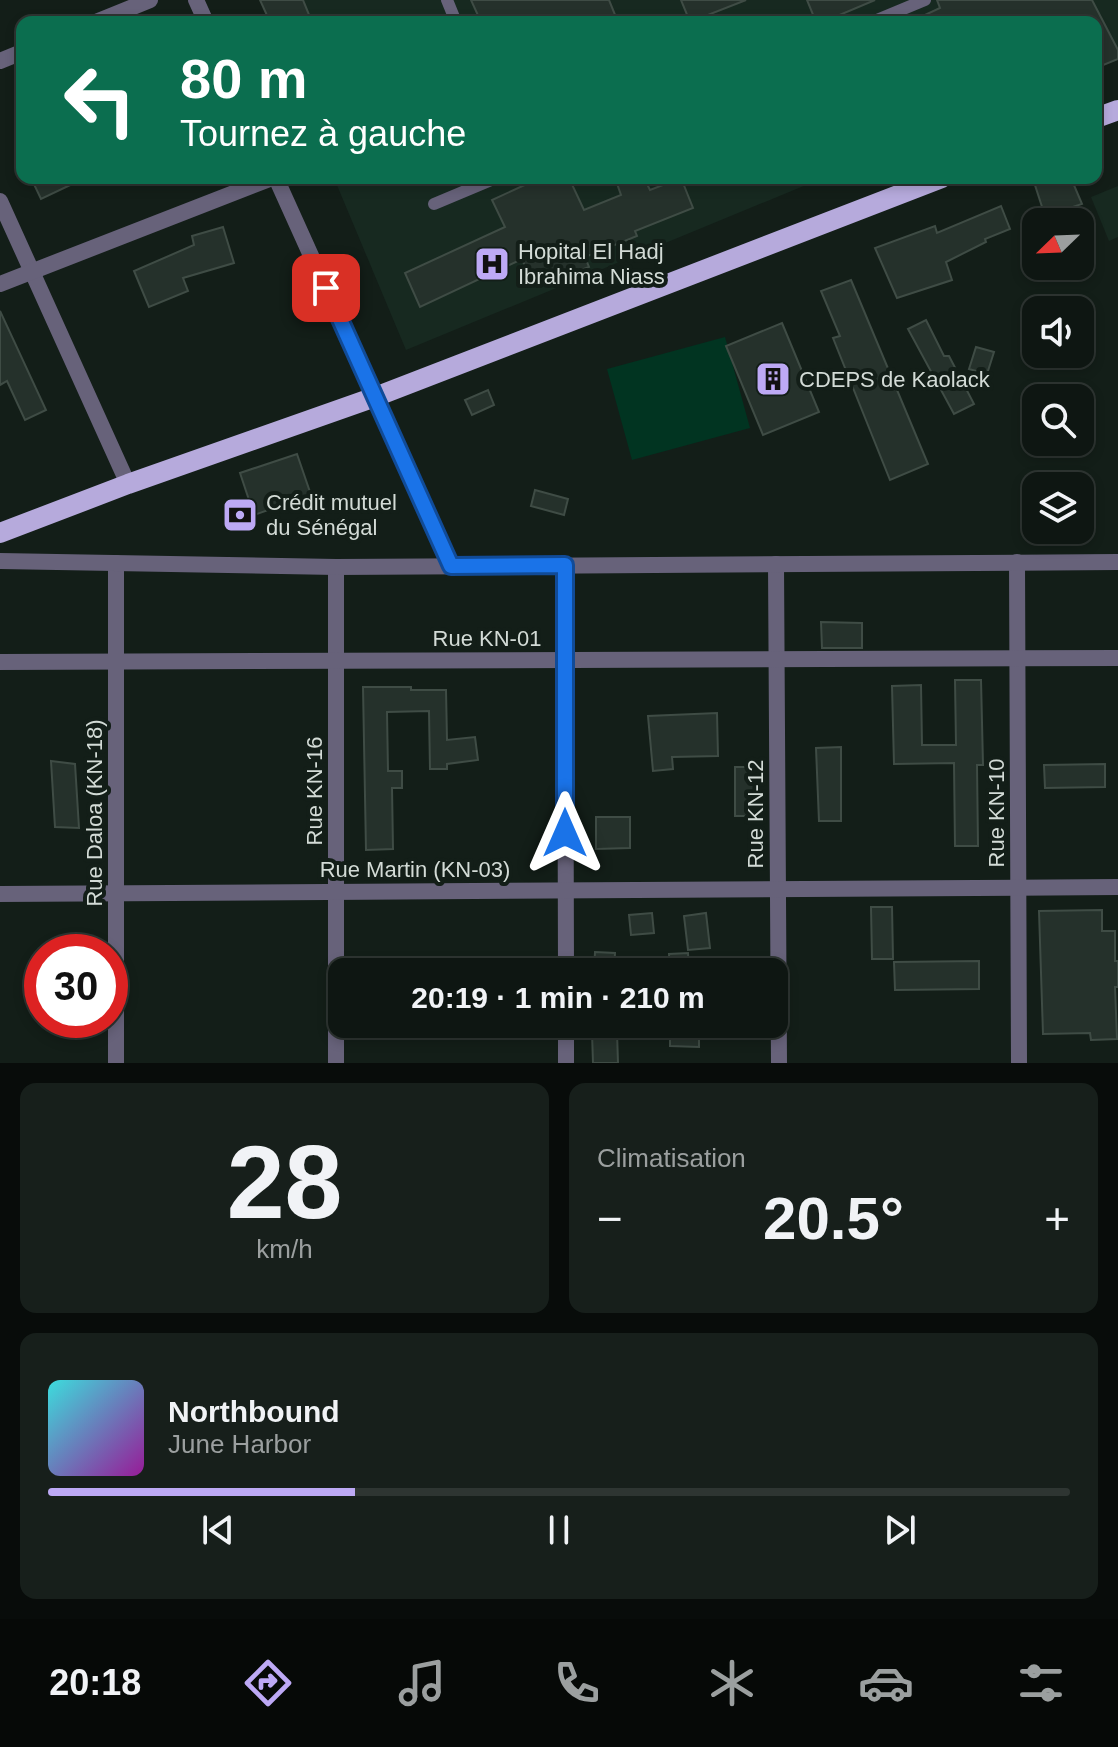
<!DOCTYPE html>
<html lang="fr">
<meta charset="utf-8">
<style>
:root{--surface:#0e1612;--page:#171f1b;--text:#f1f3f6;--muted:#9b9f9f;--line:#2e3532;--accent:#bda9f5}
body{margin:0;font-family:Arial,sans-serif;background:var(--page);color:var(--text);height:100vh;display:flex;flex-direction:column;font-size:30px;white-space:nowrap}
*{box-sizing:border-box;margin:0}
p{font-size:26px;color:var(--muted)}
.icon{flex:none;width:44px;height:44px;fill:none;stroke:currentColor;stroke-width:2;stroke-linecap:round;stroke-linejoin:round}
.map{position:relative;height:1063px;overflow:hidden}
.details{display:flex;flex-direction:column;gap:20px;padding:20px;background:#080c0a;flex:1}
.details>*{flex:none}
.guide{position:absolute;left:16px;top:16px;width:1086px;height:168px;border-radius:16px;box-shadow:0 4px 12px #0003,0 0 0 2px var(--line);background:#0b6e4f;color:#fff;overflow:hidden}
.needle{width:52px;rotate:247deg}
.controls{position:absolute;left:1022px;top:208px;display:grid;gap:16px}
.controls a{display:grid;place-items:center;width:72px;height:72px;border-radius:16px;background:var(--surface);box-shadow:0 4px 12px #0003,0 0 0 2px var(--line);font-size:40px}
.speed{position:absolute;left:24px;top:934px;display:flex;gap:16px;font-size:40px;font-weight:700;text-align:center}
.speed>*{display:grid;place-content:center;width:104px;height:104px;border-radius:50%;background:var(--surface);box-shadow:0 4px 12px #0003,0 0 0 2px var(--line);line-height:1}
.speed .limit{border:12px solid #d22;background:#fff;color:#111}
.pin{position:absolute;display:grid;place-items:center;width:68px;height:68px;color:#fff;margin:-34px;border-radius:16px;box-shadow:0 4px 12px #0006}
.me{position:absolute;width:88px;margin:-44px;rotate:0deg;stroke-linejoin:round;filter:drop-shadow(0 0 6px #0008)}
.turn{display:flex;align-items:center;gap:28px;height:168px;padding:0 32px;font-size:36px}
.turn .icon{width:104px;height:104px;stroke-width:2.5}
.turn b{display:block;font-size:56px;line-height:68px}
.big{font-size:60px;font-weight:700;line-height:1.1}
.details .widget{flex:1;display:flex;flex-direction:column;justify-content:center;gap:12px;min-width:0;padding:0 28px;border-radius:16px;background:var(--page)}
.details .dial{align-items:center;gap:0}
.dial b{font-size:104px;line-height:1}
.song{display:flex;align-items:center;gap:24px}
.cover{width:96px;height:96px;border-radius:12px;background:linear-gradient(135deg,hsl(180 70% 55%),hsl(300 70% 35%))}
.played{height:8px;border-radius:4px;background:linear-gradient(90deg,var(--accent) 30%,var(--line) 30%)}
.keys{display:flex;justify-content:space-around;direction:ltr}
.heat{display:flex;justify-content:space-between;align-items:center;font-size:44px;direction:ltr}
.details .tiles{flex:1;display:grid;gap:20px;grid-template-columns:1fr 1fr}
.widget:last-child{grid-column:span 2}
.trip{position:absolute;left:328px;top:958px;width:460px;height:80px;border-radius:16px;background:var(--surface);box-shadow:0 4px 12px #0003,0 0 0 2px var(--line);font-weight:700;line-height:80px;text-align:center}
.tabs{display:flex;height:128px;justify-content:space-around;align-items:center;background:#060907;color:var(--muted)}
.tabs .icon{width:56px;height:56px}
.tabs .current{color:var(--accent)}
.tabs b{font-size:36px;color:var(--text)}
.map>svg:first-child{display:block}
</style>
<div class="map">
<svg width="1118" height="1063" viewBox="0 0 1118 1063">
<rect width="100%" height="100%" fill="#131e18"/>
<g fill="#172920">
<path d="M261,0h857v56l-22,-34h-826z"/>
<path d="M334,178h489l-417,172z"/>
<path d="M1118,186v51l-9,4 -18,-44z"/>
</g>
<path fill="#013421" d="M725,337l25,91 -118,32 -25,-91z"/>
<g fill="#25312b" stroke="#3f4c45" stroke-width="2">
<path d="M260,0h43l9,22h-42z"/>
<path d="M471,0h138l9,22h-137z"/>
<path d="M681,0h65l-56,22z"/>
<path d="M807,0h68l-52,22h-7z"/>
<path d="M937,0h155l26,50v9l-22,9v-46h-186l30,-14z"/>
<path d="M31,178h54l-44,21z"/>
<path d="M540,178h29l15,32 37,-15 -6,-17h29l6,12 31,-12 12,30 -58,23 2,5 -52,21 4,10 -32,12 -24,7 -11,-27 -102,48 -15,-34 100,-46 -13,-27z"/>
<path d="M1045,178h26l11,26 -37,12 -11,-34z"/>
<path d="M1001,206l9,23 -25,10 1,3 -40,20 6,18 -55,18 -22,-50 60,-22 2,7z"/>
<path d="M223,227l11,36 -51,15 5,13 -39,16 -15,-36 60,-26 -2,-9z"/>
<path d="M851,280l77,184 -38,16 -57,-142 7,-2 -19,-45z"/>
<path d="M0,311l46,99 -21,10 -18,-39 -7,4z"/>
<path d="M926,320l18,36h5l25,48 -20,10 -46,-85z"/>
<path d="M782,323l37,89 -56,23 -37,-89z"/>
<path d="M976,347l18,5 -7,22 -18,-5z"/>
<path d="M488,390l6,15 -22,10 -7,-15z"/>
<path d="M297,454l14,41 -57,20 -14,-42z"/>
<path d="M535,490l33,9 -4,16 -33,-9z"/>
<path d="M821,622l41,1v25h-40z"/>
<path d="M955,680h26l2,85h-6l1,81h-23l-1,-83 -60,1 -2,-78 29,-1 1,60h34z"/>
<path d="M363,687h48v3h35l1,50 28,-3 3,23 -31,4v5h-17l-1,-58 -42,1 1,59h14v17h-10l1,61 -27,1z"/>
<path d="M717,713l1,43 -46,1 1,12 -20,2 -5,-55z"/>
<path d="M841,747v74h-22l-3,-73z"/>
<path d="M51,761l24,3 4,64 -24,-1z"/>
<path d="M1105,764v23l-60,1 -1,-23z"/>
<path d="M735,767h18l1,49h-19z"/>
<path d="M596,817h34v31l-34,1z"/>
<path d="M871,907h21l1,52h-21z"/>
<path d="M1102,910v21h13v30h3v26h-3l2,52 -26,1 -1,-7 -47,1 -4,-123z"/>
<path d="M652,913l2,20 -23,2 -2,-20z"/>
<path d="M706,913l4,35 -22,2 -4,-34z"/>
<path d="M595,952l20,1 -1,19h-20z"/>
<path d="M688,953l1,19h-19l-1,-18z"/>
<path d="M979,961v28l-84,1 -1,-28z"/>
<path d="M670,1024h29v23l-29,-1z"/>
<path d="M617,1032l1,31h-25l-1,-30z"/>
</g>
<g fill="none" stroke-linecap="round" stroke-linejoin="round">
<g stroke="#67627a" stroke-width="12">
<path d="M447,0l9,22"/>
<path d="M872,22l53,-22"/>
<path d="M434,204l62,-26"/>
</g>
<g stroke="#67627a" stroke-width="16">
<path d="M196,0l10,22"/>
<path d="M96,22l54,-22"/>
<path d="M0,61l22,-9"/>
<path d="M276,178l175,388"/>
<path d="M0,201l128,283"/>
<path d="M0,284l272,-106"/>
<path d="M1017,562l2,501"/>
<path d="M776,564l3,499"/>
<path d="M565,565l1,407"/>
<path d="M336,567v496"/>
<path d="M0,662l1118,-4"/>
<path d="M0,894l1118,-7"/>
<path d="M566,1024v39"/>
<path d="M116,1063v-500"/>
</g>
<path stroke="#67627a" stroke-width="16" d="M0,561l336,6 782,-5"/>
<g stroke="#b6aadc" stroke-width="20">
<path d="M1096,118l22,-8"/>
<path d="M0,533l128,-49 247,-87 567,-219"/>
</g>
</g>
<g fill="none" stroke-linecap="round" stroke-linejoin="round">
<defs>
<path id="route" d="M326,288l125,278 114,-1v268"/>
</defs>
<use href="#route" stroke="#114b97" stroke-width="20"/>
<use href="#route" stroke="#1a73e8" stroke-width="14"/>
</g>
<defs>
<symbol id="hospital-square" viewBox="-11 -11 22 22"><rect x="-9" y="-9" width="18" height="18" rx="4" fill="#bda9f5" stroke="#131e18"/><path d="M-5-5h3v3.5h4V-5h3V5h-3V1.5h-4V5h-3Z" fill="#111"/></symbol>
<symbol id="building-square" viewBox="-11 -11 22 22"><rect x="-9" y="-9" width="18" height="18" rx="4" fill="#bda9f5" stroke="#131e18"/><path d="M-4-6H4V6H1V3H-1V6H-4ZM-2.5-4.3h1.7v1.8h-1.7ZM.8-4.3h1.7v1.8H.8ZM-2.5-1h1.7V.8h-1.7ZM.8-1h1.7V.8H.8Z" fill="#111"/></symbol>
<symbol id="bank-square" viewBox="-11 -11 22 22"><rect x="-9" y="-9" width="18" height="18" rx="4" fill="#bda9f5" stroke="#131e18"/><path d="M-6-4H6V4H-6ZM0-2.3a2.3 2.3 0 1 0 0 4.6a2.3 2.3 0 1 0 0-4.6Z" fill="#111"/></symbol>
</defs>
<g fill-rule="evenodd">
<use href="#hospital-square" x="472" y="244" width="40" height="40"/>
<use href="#building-square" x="753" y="359" width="40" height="40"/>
<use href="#bank-square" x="220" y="495" width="40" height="40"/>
</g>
<g text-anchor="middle" stroke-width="8" stroke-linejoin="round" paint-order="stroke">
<g font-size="22" fill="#d3dbd6" stroke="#131e18" text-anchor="start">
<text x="518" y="259">Hopital El Hadj<tspan x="518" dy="25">Ibrahima Niass</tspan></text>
<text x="799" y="387">CDEPS de Kaolack</text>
<text x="266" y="510">Crédit mutuel<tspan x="266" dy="25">du Sénégal</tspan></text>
</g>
<g font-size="22" fill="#d3dbd6" stroke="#131e18">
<text x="487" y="646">Rue KN-01</text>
<text transform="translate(314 791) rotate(-90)" y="8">Rue KN-16</text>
<text transform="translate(94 813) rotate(-90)" y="8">Rue Daloa (KN-18)</text>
<text transform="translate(996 813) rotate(-90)" y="8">Rue KN-10</text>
<text transform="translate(755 814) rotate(-90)" y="8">Rue KN-12</text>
<text x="415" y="877">Rue Martin (KN-03)</text>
</g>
</g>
</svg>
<div class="controls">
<a><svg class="needle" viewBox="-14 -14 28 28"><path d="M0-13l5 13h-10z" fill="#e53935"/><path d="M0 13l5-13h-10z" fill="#9b9f9f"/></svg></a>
<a><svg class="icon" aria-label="sound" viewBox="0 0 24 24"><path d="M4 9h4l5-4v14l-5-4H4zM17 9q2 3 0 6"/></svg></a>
<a><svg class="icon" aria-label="search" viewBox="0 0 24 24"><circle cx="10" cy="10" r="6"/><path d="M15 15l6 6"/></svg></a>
<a><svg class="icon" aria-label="layers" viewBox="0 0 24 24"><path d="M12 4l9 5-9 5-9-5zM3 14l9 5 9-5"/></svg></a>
</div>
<div class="speed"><div class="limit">30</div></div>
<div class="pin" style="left:326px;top:288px;background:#d93025"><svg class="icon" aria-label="arrive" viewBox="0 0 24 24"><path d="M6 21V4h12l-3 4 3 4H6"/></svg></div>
<svg class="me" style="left:565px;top:833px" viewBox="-20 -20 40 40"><path d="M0-17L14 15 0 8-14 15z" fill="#1a73e8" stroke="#fff" stroke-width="4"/></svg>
<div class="trip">20:19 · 1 min · 210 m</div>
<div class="guide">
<div class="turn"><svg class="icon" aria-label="left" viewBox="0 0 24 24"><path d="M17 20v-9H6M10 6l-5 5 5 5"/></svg><div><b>80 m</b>Tournez à gauche</div></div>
</div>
</div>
<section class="details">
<div class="tiles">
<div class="widget dial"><b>28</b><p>km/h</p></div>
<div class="widget"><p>Climatisation</p>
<div class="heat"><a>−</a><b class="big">20.5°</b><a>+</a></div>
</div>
<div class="widget">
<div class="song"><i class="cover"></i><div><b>Northbound</b><p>June Harbor</p></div></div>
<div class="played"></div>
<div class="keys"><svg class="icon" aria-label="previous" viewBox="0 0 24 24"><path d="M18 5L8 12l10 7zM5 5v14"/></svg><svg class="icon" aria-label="pause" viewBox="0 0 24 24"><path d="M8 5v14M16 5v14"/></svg><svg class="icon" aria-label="next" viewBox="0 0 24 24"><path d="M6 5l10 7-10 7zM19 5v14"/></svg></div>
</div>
</div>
</section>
<nav class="tabs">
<b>20:18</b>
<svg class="icon current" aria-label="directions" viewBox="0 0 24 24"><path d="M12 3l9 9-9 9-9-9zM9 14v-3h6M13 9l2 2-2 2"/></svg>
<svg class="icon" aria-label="music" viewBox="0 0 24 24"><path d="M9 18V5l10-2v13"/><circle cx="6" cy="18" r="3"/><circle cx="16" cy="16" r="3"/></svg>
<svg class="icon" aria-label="phone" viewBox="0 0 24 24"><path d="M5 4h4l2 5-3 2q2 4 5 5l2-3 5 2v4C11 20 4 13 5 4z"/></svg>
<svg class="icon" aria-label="climate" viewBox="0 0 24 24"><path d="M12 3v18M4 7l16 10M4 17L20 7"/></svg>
<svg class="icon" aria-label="car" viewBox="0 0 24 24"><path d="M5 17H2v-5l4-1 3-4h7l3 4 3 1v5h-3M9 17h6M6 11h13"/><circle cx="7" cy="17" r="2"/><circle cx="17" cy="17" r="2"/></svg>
<svg class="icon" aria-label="filters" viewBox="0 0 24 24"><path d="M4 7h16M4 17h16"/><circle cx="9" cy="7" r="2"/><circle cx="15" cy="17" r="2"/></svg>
</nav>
